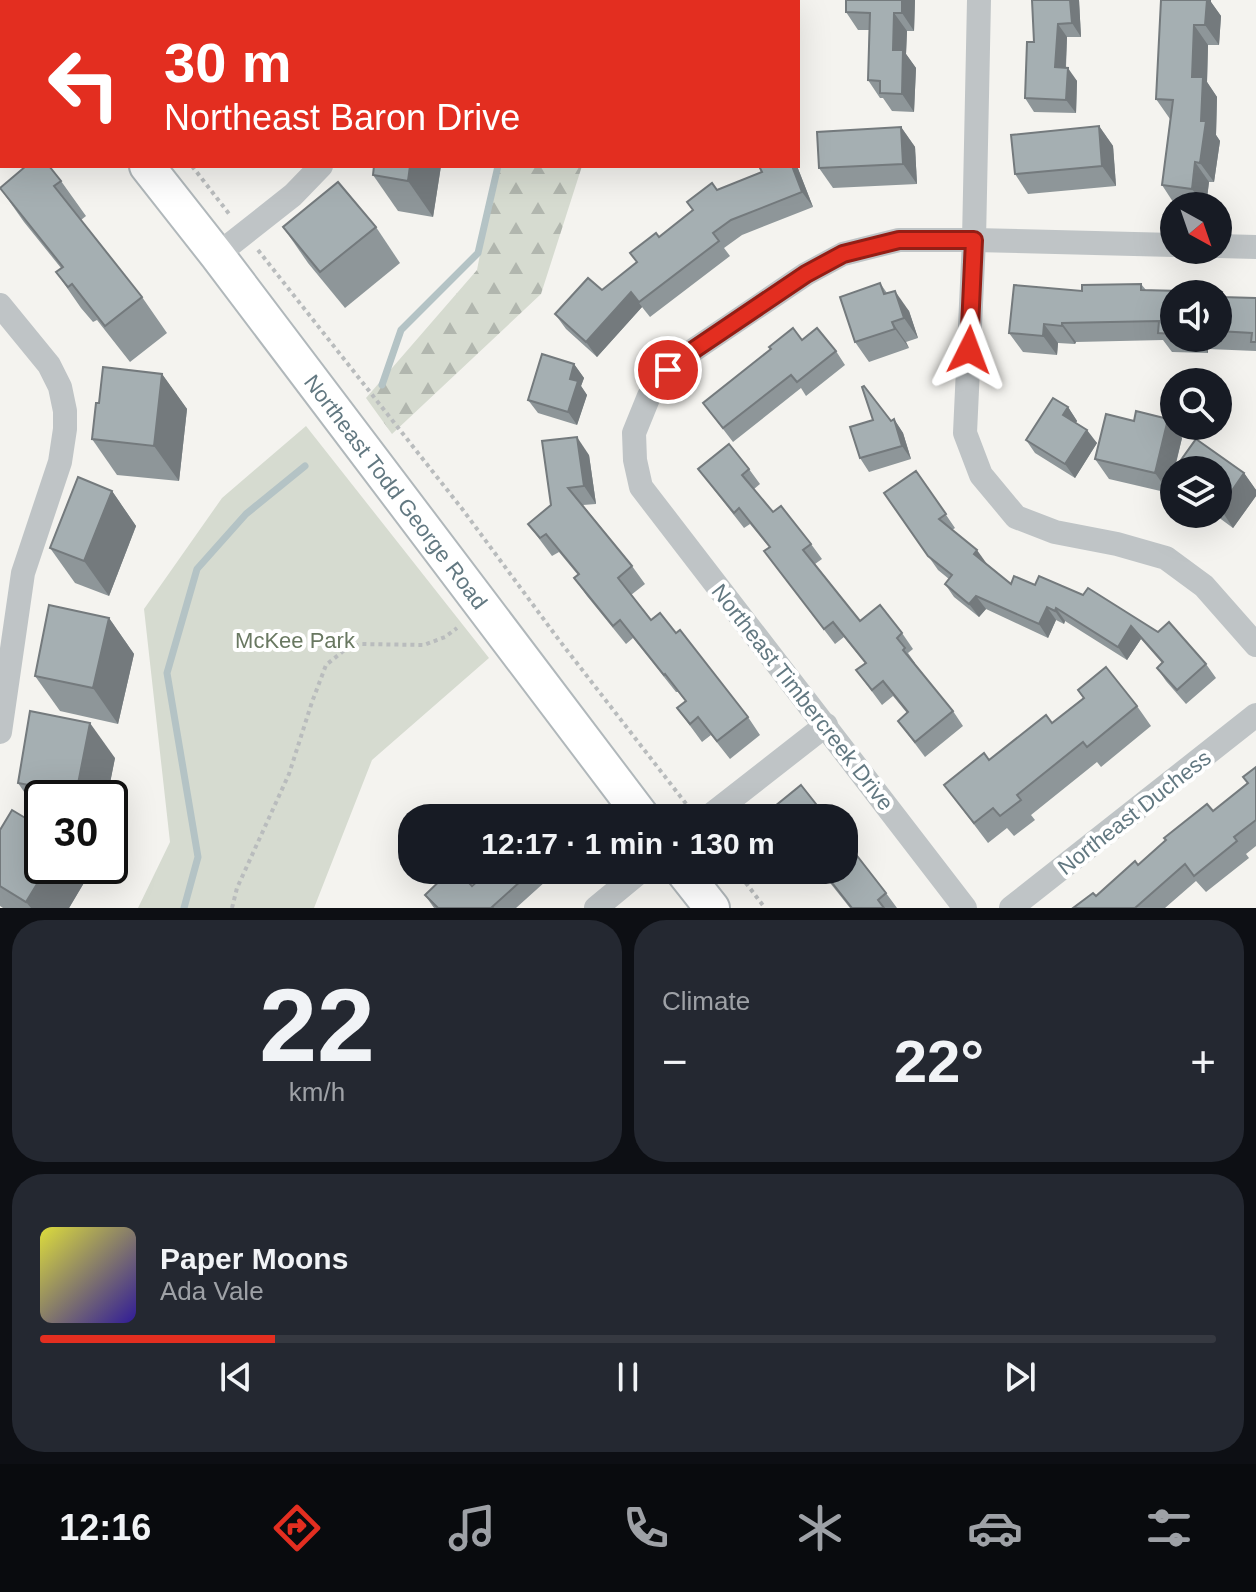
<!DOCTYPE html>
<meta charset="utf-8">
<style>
:root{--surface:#171b24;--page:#242831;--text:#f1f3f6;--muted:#9ea1a6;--line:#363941;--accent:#e32e20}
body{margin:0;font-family:Helvetica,sans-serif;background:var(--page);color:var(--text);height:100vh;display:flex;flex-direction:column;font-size:30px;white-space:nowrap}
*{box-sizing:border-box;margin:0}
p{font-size:26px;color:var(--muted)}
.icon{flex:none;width:44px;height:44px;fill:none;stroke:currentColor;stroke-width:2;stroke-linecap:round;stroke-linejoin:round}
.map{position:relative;height:908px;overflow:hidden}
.drawer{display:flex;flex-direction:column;gap:12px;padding:12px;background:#0d0f14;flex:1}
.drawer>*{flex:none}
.hud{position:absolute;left:0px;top:0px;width:800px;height:168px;box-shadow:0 8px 32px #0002;background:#e32e20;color:#fff;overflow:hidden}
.needle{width:52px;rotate:140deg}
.fabs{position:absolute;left:1160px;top:192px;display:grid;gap:16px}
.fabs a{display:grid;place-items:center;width:72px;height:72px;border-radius:50%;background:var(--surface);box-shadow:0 8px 32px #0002;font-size:40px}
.speed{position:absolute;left:24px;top:780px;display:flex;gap:16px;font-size:40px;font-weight:700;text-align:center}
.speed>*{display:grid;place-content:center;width:104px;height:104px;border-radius:50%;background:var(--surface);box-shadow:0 8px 32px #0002;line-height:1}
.speed .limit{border:4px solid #111;border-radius:12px;background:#fff;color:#111}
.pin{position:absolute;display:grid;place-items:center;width:68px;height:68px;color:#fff;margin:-34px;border:4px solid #fff;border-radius:50%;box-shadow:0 2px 8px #0007}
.me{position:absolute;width:88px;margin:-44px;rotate:3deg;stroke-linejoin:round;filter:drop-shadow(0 0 6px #0008)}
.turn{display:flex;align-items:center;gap:28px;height:168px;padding:0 32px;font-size:36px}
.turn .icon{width:104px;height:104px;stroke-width:2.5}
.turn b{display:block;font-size:56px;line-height:68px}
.big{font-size:60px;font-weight:700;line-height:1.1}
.drawer .widget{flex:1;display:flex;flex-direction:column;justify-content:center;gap:12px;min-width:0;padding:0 28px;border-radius:32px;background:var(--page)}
.drawer .dial{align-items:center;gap:0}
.dial b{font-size:104px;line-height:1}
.song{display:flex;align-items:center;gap:24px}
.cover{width:96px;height:96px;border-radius:12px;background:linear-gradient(135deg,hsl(60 70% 55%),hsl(250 70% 35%))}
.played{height:8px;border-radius:4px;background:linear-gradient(90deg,var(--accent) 20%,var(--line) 20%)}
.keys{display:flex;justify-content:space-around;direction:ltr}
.heat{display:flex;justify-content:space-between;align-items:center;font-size:44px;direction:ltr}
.drawer .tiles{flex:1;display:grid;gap:12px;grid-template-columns:1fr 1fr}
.widget:last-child{grid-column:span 2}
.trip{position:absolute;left:398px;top:804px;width:460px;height:80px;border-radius:32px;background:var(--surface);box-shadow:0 8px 32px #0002;font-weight:700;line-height:80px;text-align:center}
.tabs{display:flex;height:128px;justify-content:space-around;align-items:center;background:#090b0e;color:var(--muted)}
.tabs .icon{width:56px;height:56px}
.tabs .on{color:var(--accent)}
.tabs b{font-size:36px;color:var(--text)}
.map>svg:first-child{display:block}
</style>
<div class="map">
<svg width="1256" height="908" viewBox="0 0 1256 908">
<defs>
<pattern id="forest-firs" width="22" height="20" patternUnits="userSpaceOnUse" patternTransform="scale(2)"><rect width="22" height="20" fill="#d6dbd0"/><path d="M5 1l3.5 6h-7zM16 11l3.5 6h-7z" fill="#b1b6ae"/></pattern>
</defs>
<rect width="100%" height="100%" fill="#f4f3ef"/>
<path fill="url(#forest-firs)" d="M497,166h85l-41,128 -149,140 -26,-36 111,-128z"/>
<path fill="#d6dbd0" d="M306,426l183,232 -117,102 -58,148h-176l32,-66 -26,-233 78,-111z"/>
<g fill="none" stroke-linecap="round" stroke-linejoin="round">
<g stroke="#b4c3c5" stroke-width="7">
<path d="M516,2v-2"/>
<path d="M382,385l19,-55 77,-77 20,-87"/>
<path d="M184,908l14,-51 -31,-184 30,-104 49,-55 59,-48"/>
</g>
<defs>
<g id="secondary">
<path d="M16,0l1,2"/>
<path id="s1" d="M147,166l70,89 426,563"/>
<path d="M682,870l30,38"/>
</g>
</defs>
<use href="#secondary" stroke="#b1b8bb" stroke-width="38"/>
<g stroke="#b9bcbd" stroke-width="4" stroke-dasharray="4 4" stroke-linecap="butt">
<path d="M63,0l1,2"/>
<path d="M192,166l38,49"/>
<path d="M258,250l205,260 96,130 128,165 2,3 -8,5"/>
<path d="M736,870l29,38"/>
<path d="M232,908l5,-20 52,-114 23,-72 14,-37 21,-17 15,-4 62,1 21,-8 12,-9"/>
</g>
<g stroke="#bfc4c6" stroke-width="24">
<path d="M276,0l1,2"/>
<path d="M979,0l-5,240 -9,193 16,42 35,42 39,15 62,12 49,14 38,28 52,59"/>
<path d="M0,154l2,-2"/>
<path d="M1218,246l38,1"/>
<path d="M217,255l76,-60 28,-29"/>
<path d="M0,305l49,60 11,22 5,24v18l-5,33 -37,111 -23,159"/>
<path d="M707,818l119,-93"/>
<path d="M596,908l46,-38"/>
<path d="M965,908l-324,-421 -6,-27 -1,-27 15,-37 19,-26 27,-21 111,-75 37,-20 56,-14h75l200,5"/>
<path d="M1011,908l245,-193"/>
</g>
<use href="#secondary" stroke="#fff" stroke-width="34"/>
</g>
<g fill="#8e9699" fill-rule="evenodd">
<path d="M373,0h59l1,2h-59z"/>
<path d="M915,0l-1,31h-7l-1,23 10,14 -2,44 -22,-1 -9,-13h-3l-12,-18 1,-50h-11l-12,-18z"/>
<path d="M1032,0h47l2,37h-14l-1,31 11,13 -1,32 -42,-1 -9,-14 9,-56z"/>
<path d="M1161,0l50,2 10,14 -2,29h-11l-1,37 10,15 -1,38 4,6 -6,41h-5l-3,24 -31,-1 -13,-20 8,-66 -14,-20z"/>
<path d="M1099,126l14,20 3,40 -88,8 -13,-20z"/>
<path d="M901,127l14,20 2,37 -84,4 -14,-20z"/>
<path d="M374,166h67l-8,51 -35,-6 -25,-36z"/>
<path d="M797,166l16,41 -71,28 -18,13 6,8 -80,61 -8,-10 -45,50 -31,-28 -11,-15 47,-24 35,-28 -7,-9 29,-16 58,-47z"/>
<path d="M61,181l25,35 -5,4 61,77 25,36 -37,29 -33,-42 -4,2 -12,-14 -25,-36 5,-4 -37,-46 -24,-34z"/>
<path d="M283,227h93l24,36 -55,45 -37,-45z"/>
<path d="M880,283l7,10 22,18 9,27 -12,4 3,6 -40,14 -14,-20z"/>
<path d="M1141,284l5,6 76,2 3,5 31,1v53l-48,-2v4l-36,-1 -9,-12 -87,2 -1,2 -17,-1 -1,12 -34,-3 -14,-19 5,-48 68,6v-6zM1174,294h44v44h-44z"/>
<path d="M802,340l34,11 9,14 -39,31 -5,-8 -68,54 -30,-39 68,-54z"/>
<path d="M574,364l10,14 -3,8 6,9 -10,30 -39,-12 -10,-13z"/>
<path d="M162,374l25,35 -8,72 -62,-6 -25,-36z"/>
<path d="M1068,407l9,14 -1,2 21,20 -22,35 -40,-25 -9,-13z"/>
<path d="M1136,411l32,8 14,19 -7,30 21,-29 48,34 12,17v6l-23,32 -19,-14h4v-44h-44v8l-1,-1 -4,16 -60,-14 -14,-20 11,-45 28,7z"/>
<path d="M894,419l9,14 8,26 -42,13 -9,-14 13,-38 18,1z"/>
<path d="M589,455l7,49 -13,1 49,61 13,18 -14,11 20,25 25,13 72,84 12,18 -30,24 -19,-24 -9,7 -25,-34 8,-7 -7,-9h-2l-43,-54 -7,6 -39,-48 -13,-18 4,-3 -19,-23 -7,4 -24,-32 23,-19z"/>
<path d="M698,469h51l11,15 -6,5 19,23 38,32 11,15 -7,5 45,57 42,12 11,16 -5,4 7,10v1l38,47 10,15 -38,31 -27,-36 9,-8 -14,-17 -11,9 -26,-35 9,-7 -21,-26 -9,7 -71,-93 5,-4 -19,-23 -6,4z"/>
<path d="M916,471l39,57 -3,2 35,34 24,20 24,1 4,-9 167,88 10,14 -30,26 -20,-23 -9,-13 5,-5 -21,-24 -14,21 -62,-39 -1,3 -8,-4 -8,18 -62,-29 -7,8 -25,-20 -9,-13 4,-5 -11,-9 -54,-77z"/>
<path d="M112,491l24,35 -27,70 -34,-13 -25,-35z"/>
<path d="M109,618l25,36 -16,70 -58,-13 -25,-35z"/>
<path d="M1078,690l59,16 14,20 -50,41 -4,-5 -66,53 4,5 -21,16 -7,-8 -19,15 -44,-58 108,-62 31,-25z"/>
<path d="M115,758l-8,40h-65v20l-24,-35z"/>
<path d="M1256,767v79l-10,8 3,4 -43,34 -10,-11 -31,27h-92l23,-12 117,-85 34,-28z"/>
<path d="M0,830l88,46 -19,32h-66l-3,-2z"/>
<path d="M490,870h65l1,2 -40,36h-82l-9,-13 47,-9z"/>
<path d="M814,870h30l42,23 11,15h-47l-27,-34 -4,2z"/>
</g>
<g fill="#747a7d">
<path d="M902,0h13l-1,31 -12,-18z"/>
<path d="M1070,0h9l2,37 -9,-14z"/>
<path d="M1199,0h12v2l10,14 -2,29 -14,-20z"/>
<path d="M894,13l13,18 -1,23 10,14 -2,44 -12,-18 -9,-44z"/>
<path d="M1058,24l9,13 -2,44 -10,-14z"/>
<path d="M1194,25l14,20 -1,37 10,15 -1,38 4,6 -6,41 -14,-19 1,-42 -9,-44z"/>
<path d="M1068,68l9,13 -1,32 -10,-13z"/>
<path d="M1099,126l14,20 3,40 -14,-20z"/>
<path d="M901,127l14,20 2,37 -14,-20z"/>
<path d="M1195,162l14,20 -3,24h-2l-12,-17z"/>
<path d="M410,166h31l-8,51 -25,-36z"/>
<path d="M792,166h5l16,41 -11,-15z"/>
<path d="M895,291l14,20 9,27 -14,-20z"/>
<path d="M631,292l11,15 -45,50 -11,-15z"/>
<path d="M892,322l14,20 3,6 -14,-19z"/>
<path d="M1062,323l14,19 -1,2 -13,-18z"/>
<path d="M1044,324l14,19 -1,12 -14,-19z"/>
<path d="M1197,338h4l7,11v4z"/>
<path d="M574,364l10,14 -3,8 6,9 -10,30 -9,-13 2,-33z"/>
<path d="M162,374l25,35 -8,72 -25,-35z"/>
<path d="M1068,407l9,14 -5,7 -9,-13z"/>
<path d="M894,419l9,14 8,26 -9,-13z"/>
<path d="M1168,419l14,19 -8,32 -3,4 2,3 -4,16 -14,-20z"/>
<path d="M1087,430l10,13 -22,35 -10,-14z"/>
<path d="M577,437l12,18 7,49 -12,-18z"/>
<path d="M1244,473l12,17v6l-23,32 -13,-20z"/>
<path d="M112,491l24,35 -27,70 -25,-35z"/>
<path d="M977,550l10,14 -13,-10z"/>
<path d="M976,596l10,13 -7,8 -10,-13z"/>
<path d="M1047,607l9,13 -8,18 -9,-14z"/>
<path d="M1056,608l9,13 -1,3 -9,-13z"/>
<path d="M109,618l25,36 -16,70 -25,-36z"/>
<path d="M1131,626l10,13 -14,21 -9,-13z"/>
<path d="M90,723l25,35 -8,40h-28l-3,-4z"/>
<path d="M48,866h33l7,10 -19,32h-38l-5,-6z"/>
</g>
<g fill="#a5afb2" stroke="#747a7d" stroke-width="2">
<path d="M145,0h76l2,2h-76z"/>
<path d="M387,0h35l1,2h-36z"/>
<path d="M846,0h56v13h-8l-1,37h10l-1,44 -22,-1v-12l-12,-1 2,-67 -24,-1z"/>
<path d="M1032,0h38l2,23 -14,1 -3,43 13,1 -2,32 -41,-2 2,-56h7z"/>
<path d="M1161,0h46l-2,25h-11l-2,52h11l-2,44h5l-6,42 -5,-1 -3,27 -30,-4 11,-85 -17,-1z"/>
<path d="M1099,126l3,40 -87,8 -4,-39z"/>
<path d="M901,127l2,37 -84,4 -2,-36z"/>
<path d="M26,166h23l12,15 -7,5 88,111 -37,29 -33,-42 -4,3 -12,-15 7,-5 -63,-79z"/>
<path d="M374,166h36l-2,15 -35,-6z"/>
<path d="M759,166h33l10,26 -71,28 -18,13 6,8 -80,61 -8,-10 -45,50 -31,-28 33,-36 14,12 35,-28 -7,-9 26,-20 3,4 34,-27 -6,-8 25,-19 5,7 45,-18z"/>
<path d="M338,182l38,45 -56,45 -37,-45z"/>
<path d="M880,283l4,11 11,-3 9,27 -12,4 3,7 -40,13 -15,-45z"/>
<path d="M1141,284v6l81,2 -1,5 35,1v44h-5l1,-9 -34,-2v-37h-44v40l-16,-1 1,-12 -97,2v3l-18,-2 -1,12 -34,-3 5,-48 68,6v-6z"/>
<path d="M793,328l9,12 15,-12 19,23 -39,31 -6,-7 -68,53 -20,-25 68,-54 -2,-2z"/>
<path d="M542,354l32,10 -4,15 8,2 -10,31 -40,-12z"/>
<path d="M103,367l59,7 -8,72 -62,-7 4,-36h3z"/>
<path d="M864,386l27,35 3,-2 8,27 -42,12 -10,-31 23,-7 -11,-33z"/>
<path d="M1053,398l15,9 -5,8 24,15 -22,34 -39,-24z"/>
<path d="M1136,411l32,8 -13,54 -60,-14 11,-45 28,7z"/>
<path d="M577,437l7,49 -16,2 64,78 -14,12 33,42 9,-7 16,20 4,-3 68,87 -31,24 -19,-24 -8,7 -13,-16 9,-7 -21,-27 -1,1 -44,-55 -7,6 -39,-48 5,-4 -33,-40 -6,4 -12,-14 23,-19 -9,-64z"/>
<path d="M1196,439l48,34 -24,35 -2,-1v-37h-44v6l-3,-2z"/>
<path d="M729,444l20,25 -7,6 31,37 8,-6 30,38 -8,6 57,71 20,-16 22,28 -5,5 8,10 -2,2 50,61 -38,31 -17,-21 10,-9 -25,-31 -11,9 -16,-20 10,-7 -33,-41 -9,7 -60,-78 6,-4 -31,-39 -5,5 -36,-44z"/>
<path d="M916,471l30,43 -7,5 38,31 -3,4 37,30 3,-8 21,9 4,-9 44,19 5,-7 70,44 11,-10 37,42 -29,26 -20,-22 6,-6 -32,-36 -13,21 -62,-39 -1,3 -8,-4 -8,17 -63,-28 -7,8 -24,-20 7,-9 -24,-19 -44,-63z"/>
<path d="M78,477l34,14 -28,70 -34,-13z"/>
<path d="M49,605l60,13 -16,70 -58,-12z"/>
<path d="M1106,667l31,39 -50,41 -4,-5 -66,53 4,5 -21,16 -7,-8 -19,15 -30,-38 40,-32 5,7 57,-45 6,8 32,-25 -6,-8z"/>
<path d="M30,711l60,12 -14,71 -58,-11z"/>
<path d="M1256,767v53l-22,17 3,4 -43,35 -9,-12 -50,44h-62l20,-15 3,3 39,-35 3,4 28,-25 -2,-2 43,-34 6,7 35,-28 -5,-6z"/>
<path d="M801,785l26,33h-53l-5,-7z"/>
<path d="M12,810l30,18v38h6l-22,36 -26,-16v-56z"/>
<path d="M844,839l42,54 -8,7 6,8h-32l-30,-38h22z"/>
<path d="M451,870h6l15,16 18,-16h43l-41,37 1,1h-55l-13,-13z"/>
</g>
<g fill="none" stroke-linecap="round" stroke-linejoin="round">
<defs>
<path id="route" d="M668,370l27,-21 111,-75 37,-20 56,-14h75l-5,110"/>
</defs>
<use href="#route" stroke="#941e15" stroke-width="20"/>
<use href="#route" stroke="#e32e20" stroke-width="14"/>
</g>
<g text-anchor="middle" stroke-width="8" stroke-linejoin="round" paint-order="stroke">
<g font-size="22" fill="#627881" stroke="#fff">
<text dy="8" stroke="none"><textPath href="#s1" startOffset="410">Northeast Todd George Road</textPath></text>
<text transform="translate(803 697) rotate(52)" y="8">Northeast Timbercreek Drive</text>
<text transform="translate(1134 812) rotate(-38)" y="8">Northeast Duchess</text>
</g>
<g font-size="22" fill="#697861" stroke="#fff">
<text x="295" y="648">McKee Park</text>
</g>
</g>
</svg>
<div class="fabs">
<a><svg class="needle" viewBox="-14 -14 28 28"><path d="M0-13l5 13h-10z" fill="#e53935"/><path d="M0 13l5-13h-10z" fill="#9ea1a6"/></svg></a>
<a><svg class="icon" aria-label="sound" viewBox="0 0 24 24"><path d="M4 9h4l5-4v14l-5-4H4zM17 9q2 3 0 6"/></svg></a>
<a><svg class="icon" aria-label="search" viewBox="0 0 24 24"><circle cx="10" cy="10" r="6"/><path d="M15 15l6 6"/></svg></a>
<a><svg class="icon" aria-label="layers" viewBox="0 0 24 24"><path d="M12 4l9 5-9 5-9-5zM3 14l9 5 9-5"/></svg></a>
</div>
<div class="speed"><div class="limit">30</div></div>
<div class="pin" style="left:668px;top:370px;background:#d93025"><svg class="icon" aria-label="arrive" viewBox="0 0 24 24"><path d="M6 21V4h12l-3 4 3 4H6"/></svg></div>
<svg class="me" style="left:969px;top:350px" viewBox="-20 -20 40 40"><path d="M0-17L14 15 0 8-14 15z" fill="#e32e20" stroke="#fff" stroke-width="4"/></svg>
<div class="trip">12:17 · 1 min · 130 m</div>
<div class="hud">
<div class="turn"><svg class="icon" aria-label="left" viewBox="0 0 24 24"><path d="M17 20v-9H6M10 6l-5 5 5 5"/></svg><div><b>30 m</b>Northeast Baron Drive</div></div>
</div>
</div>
<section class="drawer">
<div class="tiles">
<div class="widget dial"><b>22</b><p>km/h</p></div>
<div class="widget"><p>Climate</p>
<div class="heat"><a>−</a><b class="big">22°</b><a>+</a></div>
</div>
<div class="widget">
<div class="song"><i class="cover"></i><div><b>Paper Moons</b><p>Ada Vale</p></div></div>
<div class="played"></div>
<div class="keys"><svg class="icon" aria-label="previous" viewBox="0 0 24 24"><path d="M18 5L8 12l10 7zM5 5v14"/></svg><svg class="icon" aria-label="pause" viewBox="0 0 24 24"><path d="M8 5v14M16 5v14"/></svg><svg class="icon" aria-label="next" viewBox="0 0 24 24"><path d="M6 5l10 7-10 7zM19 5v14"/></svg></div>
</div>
</div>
</section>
<nav class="tabs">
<b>12:16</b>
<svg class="icon on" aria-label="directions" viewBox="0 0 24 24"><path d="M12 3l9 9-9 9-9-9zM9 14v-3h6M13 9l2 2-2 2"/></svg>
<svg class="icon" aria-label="music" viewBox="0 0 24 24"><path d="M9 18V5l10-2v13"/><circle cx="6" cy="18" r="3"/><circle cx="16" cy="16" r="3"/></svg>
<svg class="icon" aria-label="phone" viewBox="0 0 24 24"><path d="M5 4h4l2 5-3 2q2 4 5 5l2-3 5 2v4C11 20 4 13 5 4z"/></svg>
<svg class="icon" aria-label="climate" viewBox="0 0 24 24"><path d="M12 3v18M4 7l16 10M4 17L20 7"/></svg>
<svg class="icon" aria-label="car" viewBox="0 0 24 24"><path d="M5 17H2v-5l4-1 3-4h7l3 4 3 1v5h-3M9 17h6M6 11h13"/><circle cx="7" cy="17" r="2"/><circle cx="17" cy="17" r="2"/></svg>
<svg class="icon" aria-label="filters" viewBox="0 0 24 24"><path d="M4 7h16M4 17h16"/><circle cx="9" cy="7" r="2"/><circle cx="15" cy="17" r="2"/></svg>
</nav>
